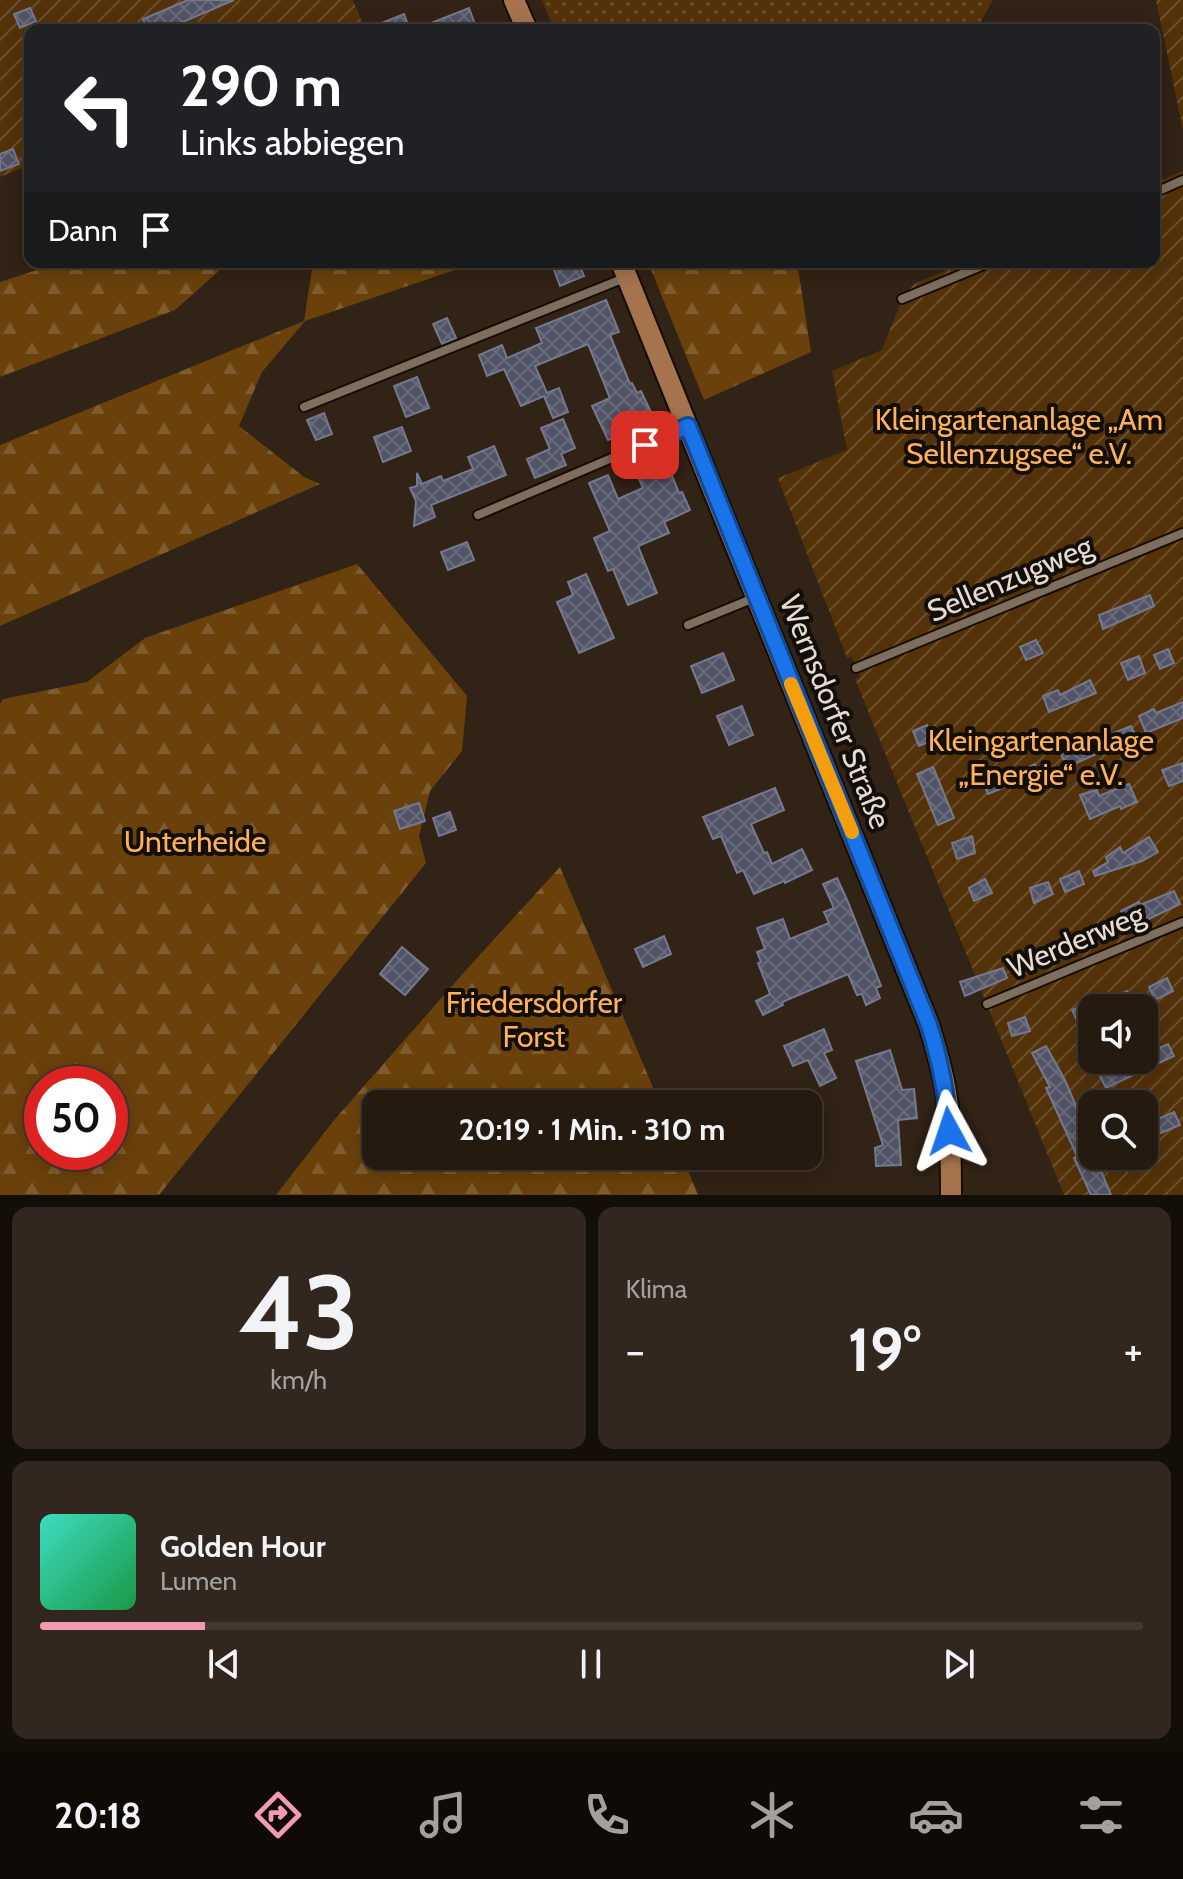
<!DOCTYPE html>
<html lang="de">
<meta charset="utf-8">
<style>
:root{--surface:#251a10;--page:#31271e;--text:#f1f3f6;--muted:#a3a19f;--line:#423830;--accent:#f19ab1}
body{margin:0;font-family:Cabin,sans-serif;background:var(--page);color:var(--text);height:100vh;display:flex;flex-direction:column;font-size:30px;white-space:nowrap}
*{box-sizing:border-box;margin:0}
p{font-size:26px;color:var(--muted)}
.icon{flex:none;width:44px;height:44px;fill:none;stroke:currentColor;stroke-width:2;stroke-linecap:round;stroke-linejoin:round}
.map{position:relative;height:1195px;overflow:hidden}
.panel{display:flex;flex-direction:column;gap:12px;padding:12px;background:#140e09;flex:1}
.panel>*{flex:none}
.top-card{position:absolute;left:24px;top:24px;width:1136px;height:244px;border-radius:16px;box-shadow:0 4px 20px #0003,0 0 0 2px var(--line);background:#202124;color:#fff;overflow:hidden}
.controls{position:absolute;left:1078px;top:994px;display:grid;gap:16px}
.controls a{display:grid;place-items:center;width:80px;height:80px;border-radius:16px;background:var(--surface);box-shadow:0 4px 20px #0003,0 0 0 2px var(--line);font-size:40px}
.speed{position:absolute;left:24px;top:1066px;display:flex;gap:16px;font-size:40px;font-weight:700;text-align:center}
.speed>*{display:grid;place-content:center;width:104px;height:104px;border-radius:50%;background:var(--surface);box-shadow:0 4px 20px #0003,0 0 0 2px var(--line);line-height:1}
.speed .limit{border:12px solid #d22;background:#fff;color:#111}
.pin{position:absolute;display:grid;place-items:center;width:68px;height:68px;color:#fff;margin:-34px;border-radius:16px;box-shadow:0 4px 12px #0006}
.me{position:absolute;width:88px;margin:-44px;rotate:355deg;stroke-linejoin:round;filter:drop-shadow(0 0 6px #0008)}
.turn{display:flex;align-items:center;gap:28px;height:168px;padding:0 24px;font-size:36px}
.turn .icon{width:104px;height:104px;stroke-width:2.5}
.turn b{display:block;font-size:56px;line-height:68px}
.then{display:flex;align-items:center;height:76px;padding:0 24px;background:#0003;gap:16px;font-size:30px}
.big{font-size:60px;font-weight:700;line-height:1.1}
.panel .tile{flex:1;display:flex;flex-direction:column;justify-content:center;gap:12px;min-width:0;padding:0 28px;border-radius:16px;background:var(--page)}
.panel .dial{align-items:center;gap:0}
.dial b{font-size:104px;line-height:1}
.song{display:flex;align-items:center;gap:24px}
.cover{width:96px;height:96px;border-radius:12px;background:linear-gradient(135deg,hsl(170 70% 55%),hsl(140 70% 35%))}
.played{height:8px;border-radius:4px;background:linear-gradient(90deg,var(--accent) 15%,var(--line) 15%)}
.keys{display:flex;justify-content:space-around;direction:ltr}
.heat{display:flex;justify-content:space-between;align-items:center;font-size:44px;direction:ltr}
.panel .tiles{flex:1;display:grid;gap:12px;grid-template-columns:1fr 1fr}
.tile:last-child{grid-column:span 2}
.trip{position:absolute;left:362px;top:1090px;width:460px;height:80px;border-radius:16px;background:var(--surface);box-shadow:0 4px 20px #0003,0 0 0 2px var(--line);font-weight:700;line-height:80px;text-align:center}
.dock{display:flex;height:128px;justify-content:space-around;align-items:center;background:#0f0a06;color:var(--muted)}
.dock .icon{width:56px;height:56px}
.dock .on{color:var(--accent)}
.dock b{font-size:36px;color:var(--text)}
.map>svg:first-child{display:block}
</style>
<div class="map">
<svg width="1183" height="1195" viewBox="0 0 1183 1195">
<defs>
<pattern id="grass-dots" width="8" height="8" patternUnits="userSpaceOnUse" patternTransform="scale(2)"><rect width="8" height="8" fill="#533209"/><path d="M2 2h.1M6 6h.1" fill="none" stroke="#6c4f2c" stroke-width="1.8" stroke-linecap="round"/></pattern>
<pattern id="forest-firs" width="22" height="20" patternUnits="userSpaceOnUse" patternTransform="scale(2)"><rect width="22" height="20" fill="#6a410b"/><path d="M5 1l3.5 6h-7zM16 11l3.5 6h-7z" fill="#7f5c2e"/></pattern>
<pattern id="garden-furrows" width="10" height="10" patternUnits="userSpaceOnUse" patternTransform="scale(2)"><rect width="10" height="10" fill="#533209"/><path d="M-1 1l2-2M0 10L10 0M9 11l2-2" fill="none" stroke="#6c4f2c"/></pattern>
<pattern id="building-cross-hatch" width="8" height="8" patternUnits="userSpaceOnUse" patternTransform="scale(2)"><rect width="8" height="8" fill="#515366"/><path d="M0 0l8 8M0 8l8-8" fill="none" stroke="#6a6b7b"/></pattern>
</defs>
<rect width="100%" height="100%" fill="#312315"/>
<path fill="url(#grass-dots)" d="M542,0h451l-17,30h-420l-3,-3z"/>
<g fill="url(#forest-firs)" fill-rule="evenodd">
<path d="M62,262h167l-54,48 -175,67v-95z"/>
<path d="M313,262h165l-173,59 -43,51 -23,54 65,51 16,7 -320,142v-181l304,-124z"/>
<path d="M648,262h149l14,90 -107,48z"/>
<path d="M357,564l110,132 -5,55 -32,40 -11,45 7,27 -267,332h-159v-491l3,-5 84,-17 58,-44zM42,1084h68v68h-68z"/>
<path d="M560,867l100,237h-284v52h306l16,39h-422l59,-76 132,-150z"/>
</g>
<g fill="url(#garden-furrows)" fill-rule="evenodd">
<path d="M0,0h353l12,30h-335v135l-30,12z"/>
<path d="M1156,0h27v130z"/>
<path d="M1183,171v1024h-119l-209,-516 5,-2 -8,-20 -5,1 -69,-180 69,-28 -15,-79 50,-21 20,-51 12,-15 52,-22h188v-79zM1092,1008h52v52h-52zM1092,1104h52v52h-52z"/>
</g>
<g fill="url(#building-cross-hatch)" stroke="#76788d" stroke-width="2">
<path d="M188,0h46l-70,30h-17l-4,-11z"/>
<path d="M30,8l6,13 -16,7 -6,-14z"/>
<path d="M469,8l8,22h-61v-1z"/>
<path d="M404,14l6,16h-43v-1z"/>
<path d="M13,149l6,15 -19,7v-17z"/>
<path d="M551,262h27l6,14 -24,10z"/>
<path d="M606,300l13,32 -9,3 20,49 2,-1 5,10 4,-2 8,17 6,13 -6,2 3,6 -15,6 -3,-7 -26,12 -16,-34 18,-8 -22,-54 -53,22 12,27 12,-5 9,24 -15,6 -9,-22 -23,10 -17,-37 -17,7 -8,-21 23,-10 5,13 35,-15 -6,-15z"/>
<path d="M447,318l9,20 -14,6 -9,-20z"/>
<path d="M417,377l12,31 -23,9 -12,-31z"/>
<path d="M324,413l8,21 -16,6 -9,-20z"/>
<path d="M563,419l12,29 -14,6 5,11 -31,13 -8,-19 23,-10 -9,-21z"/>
<path d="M402,427l9,24 -28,11 -9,-25z"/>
<path d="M494,446l12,29 -75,30 4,12 -21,9 2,-25 -6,-13 7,-2v-13l5,11 19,-8 2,5 30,-12 -5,-12z"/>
<path d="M664,455l15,38 3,-1 8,18 -26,12 5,11 -31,13 19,47 -29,12 -15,-36 -5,2 -14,-33 16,-7 -21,-48 19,-8 10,24 25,-11 -7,-16 14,-6 -2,-4z"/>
<path d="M467,542l7,18 -26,10 -7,-18z"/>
<path d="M586,574l28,64 -35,15 -22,-51 16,-7 -5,-13z"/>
<path d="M1150,595l4,11 -51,23 -4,-14z"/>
<path d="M1036,640l7,13 -17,7 -6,-13z"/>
<path d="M1168,649l6,14 -14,6 -6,-14z"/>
<path d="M723,653l11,27 -32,13 -11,-27z"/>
<path d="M1139,656l6,17 -17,7 -7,-17z"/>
<path d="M1090,680l6,13 -47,19 -6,-16 15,-6 2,5z"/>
<path d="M1183,702v16l-37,15 -7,-17 15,-7 2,4z"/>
<path d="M742,706l11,29 -24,10 -12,-29z"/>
<path d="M927,725l6,15 -14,6 -6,-15z"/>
<path d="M1131,726l5,11 -17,7 1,2 -18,7 -1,-1 -34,15 -6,-13z"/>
<path d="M1183,763v18l-14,5 -7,-16z"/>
<path d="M1035,764l5,14 -14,7 -6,-14z"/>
<path d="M933,767l21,51 -16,7 -21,-51z"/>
<path d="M999,775l6,12 -17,7 -5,-12z"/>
<path d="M1129,784l8,18 -16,7 -1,-3 -30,13 -10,-24 17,-5 2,6z"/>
<path d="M775,788l9,22 -33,14 13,29 3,-1 5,12 30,-15 10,21 -27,13 -1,-2 -30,13 -11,-24 -6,3 -16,-37 -8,3 -10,-22z"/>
<path d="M419,803l6,18 -25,8 -6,-18z"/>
<path d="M450,812l6,18 -17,6 -6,-18z"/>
<path d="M972,836l3,17 -18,6 -5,-16z"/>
<path d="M1149,837l9,15 -16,9 -47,15 -2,-5 15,-9 -2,-5 14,-10 3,6z"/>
<path d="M1079,871l5,13 -19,8 -5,-13z"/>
<path d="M837,878l11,24 33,84 -5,2 4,10 -14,7 -4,-11 -5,1 -9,-21 -66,28 1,3 -20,10 -7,-14 14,-7 -12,-31 3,-1 -4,-10 8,-3 -8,-21 26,-9 7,20 39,-16 -5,-11 10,-4 -11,-24z"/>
<path d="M985,879l7,14 -18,8 -5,-13z"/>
<path d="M1048,882l5,12 -19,9 -4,-15z"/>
<path d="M1174,891l6,13 -50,24 -9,-17 18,-9 1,3z"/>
<path d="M664,936l7,18 -28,13 -8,-18z"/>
<path d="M402,947l26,22 -23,26 -25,-21z"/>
<path d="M1003,968l4,10 -42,18 -5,-14z"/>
<path d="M1167,978l6,13 -18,9 -6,-13z"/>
<path d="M1127,991l5,13 -10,4h-30v11l-13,6 -7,-15 20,-9v6z"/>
<path d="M1025,1017l5,14 -18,5 -4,-13z"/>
<path d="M824,1029l8,21 -8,3 12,25 -16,8 -12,-26 -15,6 -9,-20z"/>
<path d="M1168,1044l6,12 -68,32 -8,-16 15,-7 2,4 19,-9h10v-5z"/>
<path d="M1046,1046l19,34 27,64v12h3l16,39h-20l-17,-37 3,-2 -31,-68 4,-1 -18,-34z"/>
<path d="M890,1050l12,40 12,-1 3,29 -19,2 3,45 -25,1 -1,-18 8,-3 -27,-84z"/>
<path d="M1174,1112l6,13 -36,15v-15z"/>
</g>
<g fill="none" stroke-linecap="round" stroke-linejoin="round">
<defs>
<g id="lane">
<path d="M1154,193l29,-13"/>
<path d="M902,299l89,-37"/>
<path d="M304,407l323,-130"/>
<path d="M478,515l209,-89"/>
<path d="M688,625l66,-27"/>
<path d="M856,668l327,-135"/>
<path d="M987,1004l196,-82"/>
</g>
<g id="secondary">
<path d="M514,0l13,30"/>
<path d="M621,262l308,763c7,24 15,49 18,74 4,32 4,64 4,96"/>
</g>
</defs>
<use href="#lane" stroke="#180c02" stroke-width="12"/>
<use href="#secondary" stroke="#180c02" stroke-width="24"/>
<use href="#lane" stroke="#7e6e5e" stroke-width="8"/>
<use href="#secondary" stroke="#a5744f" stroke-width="20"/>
</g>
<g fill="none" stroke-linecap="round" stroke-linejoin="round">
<defs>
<path id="route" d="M645,445l43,-19 241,599c11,35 18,69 20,106"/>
</defs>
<use href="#route" stroke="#114b97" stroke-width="20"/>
<use href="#route" stroke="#1a73e8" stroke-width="14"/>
<path stroke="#f59e0b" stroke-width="14" d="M791,684l61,148"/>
</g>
<g text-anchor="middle" stroke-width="8" stroke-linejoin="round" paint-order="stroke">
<g font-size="30" fill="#feb15a" stroke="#140e08">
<text x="1019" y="430">Kleingartenanlage „Am<tspan x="1019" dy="34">Sellenzugsee“ e.V.</tspan></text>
<text x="1041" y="751">Kleingartenanlage<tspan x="1041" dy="34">„Energie“ e.V.</tspan></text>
<text x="195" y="852">Unterheide</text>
<text x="534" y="1013">Friedersdorfer<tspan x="534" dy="34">Forst</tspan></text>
</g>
<g font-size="30" fill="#e4dbd2" stroke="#140e08">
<text transform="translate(1010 579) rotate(-23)" y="10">Sellenzugweg</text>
<text transform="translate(835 712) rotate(68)" y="10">Wernsdorfer Straße</text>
<text transform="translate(1076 941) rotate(-23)" y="10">Werderweg</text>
</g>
</g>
</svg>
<div class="controls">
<a><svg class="icon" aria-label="sound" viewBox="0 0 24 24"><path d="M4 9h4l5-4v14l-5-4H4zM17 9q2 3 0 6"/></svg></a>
<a><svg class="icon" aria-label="search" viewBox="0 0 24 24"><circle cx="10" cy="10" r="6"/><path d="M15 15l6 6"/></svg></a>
</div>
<div class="speed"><div class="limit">50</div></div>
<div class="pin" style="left:645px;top:445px;background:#d93025"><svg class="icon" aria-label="arrive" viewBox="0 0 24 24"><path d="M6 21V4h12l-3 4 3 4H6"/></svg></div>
<svg class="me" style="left:949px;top:1131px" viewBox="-20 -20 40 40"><path d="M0-17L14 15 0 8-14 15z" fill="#1a73e8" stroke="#fff" stroke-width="4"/></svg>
<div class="trip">20:19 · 1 Min. · 310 m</div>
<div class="top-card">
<div class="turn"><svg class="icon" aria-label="left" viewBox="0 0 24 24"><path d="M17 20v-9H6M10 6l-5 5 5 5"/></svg><div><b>290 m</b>Links abbiegen</div></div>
<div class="then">Dann<svg class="icon" aria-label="arrive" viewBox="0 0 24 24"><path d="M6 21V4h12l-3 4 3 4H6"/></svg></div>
</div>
</div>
<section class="panel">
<div class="tiles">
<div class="tile dial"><b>43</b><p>km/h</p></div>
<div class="tile"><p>Klima</p>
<div class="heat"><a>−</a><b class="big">19°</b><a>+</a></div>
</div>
<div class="tile">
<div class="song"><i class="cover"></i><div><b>Golden Hour</b><p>Lumen</p></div></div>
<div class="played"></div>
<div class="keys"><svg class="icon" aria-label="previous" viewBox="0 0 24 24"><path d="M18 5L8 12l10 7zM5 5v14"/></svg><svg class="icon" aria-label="pause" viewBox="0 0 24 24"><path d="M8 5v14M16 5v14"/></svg><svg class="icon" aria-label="next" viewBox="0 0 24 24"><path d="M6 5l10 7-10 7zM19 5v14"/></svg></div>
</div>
</div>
</section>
<nav class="dock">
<b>20:18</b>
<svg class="icon on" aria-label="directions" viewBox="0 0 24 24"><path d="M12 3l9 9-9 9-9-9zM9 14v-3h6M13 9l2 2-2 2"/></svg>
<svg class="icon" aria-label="music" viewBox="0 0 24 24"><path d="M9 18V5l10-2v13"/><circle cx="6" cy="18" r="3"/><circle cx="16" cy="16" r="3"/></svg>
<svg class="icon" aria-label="phone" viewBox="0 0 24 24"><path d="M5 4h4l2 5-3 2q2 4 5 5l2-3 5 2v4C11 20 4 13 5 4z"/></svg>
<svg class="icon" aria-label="climate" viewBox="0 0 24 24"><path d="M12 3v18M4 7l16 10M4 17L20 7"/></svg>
<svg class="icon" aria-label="car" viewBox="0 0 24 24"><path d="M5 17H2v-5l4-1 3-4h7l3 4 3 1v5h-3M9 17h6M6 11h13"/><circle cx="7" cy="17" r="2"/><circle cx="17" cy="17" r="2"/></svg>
<svg class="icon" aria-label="filters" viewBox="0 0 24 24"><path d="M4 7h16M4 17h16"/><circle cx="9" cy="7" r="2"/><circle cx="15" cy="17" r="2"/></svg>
</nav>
